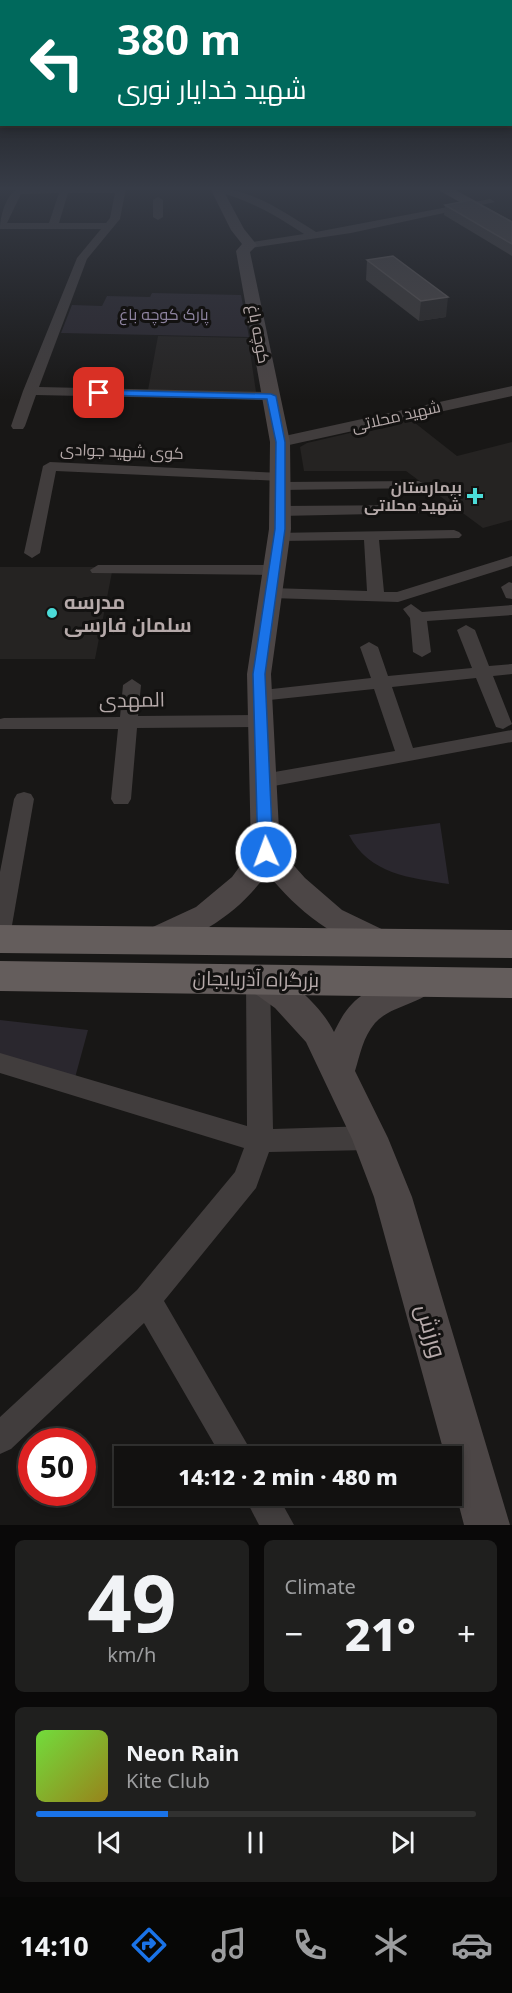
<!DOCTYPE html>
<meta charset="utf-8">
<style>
:root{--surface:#121110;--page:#1f1f1e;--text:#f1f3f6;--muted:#9c9d9f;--line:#313130;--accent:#1a73e8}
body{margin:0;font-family:"Noto Sans",Cairo,sans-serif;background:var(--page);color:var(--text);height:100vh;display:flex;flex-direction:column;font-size:22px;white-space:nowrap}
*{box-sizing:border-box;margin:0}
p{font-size:20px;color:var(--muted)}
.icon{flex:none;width:33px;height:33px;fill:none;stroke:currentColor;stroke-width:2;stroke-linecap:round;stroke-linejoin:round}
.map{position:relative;height:1525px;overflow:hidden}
.details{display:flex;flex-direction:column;gap:15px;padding:15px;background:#0a0909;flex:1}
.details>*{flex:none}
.hud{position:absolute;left:0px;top:0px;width:513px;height:126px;box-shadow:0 3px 9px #0003,0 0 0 2px var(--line);background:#00695c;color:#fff;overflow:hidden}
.speed{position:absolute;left:18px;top:1428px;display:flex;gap:12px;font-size:30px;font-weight:700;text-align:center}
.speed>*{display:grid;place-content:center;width:78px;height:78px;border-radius:50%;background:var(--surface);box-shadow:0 3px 9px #0003,0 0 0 2px var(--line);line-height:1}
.speed .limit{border:9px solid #d22;background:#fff;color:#111}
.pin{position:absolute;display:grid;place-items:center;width:51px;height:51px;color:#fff;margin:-26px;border-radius:12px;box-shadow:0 3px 9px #0006}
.me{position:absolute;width:66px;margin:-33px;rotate:358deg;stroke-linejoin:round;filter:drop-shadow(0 0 4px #0008)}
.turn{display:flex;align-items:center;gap:21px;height:126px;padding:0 18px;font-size:27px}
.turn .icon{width:78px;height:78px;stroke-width:2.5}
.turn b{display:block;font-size:42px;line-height:51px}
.big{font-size:45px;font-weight:800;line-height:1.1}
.details .card{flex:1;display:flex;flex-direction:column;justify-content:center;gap:9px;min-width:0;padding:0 21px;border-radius:9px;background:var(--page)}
.details .dial{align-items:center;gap:0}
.dial b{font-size:78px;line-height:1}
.song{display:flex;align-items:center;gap:18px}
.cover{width:72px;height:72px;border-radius:9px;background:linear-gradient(135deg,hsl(100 70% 55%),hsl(50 70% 35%))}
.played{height:6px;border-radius:3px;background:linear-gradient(90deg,var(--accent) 30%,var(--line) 30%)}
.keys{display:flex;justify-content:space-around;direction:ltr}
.heat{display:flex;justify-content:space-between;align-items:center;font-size:33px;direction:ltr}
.details .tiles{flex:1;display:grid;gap:15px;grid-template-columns:1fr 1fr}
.card:last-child{grid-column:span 2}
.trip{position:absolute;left:114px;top:1446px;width:348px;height:60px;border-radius:0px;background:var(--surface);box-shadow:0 3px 9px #0003,0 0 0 2px var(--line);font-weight:800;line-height:60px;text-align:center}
.tab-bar{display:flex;height:96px;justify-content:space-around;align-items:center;background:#070706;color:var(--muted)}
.tab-bar .icon{width:42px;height:42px}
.tab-bar .current{color:var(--accent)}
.tab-bar b{font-size:27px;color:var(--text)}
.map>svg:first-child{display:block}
</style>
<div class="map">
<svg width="512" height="1525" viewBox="0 0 512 1525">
<rect width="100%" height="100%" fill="#181716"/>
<g fill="#252322">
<path d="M158,336l90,2 8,54 -108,-2z"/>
<path d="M410,419l47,37 55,-14v78l-29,8 -77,-57h-102l-4,-24 7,-4z"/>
<path d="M0,567h113l-18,92h-95z"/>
</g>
<g fill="#2a272e">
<path d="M152,293l89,2 8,42 -188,-4 11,-28 30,1 5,-10 43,1z"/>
<path d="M440,823l9,61c-39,-6 -80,-10 -100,-49z"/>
<path d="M0,1020l88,10 -15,55 -73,-22z"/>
</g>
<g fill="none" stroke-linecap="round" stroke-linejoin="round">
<g fill="#413d3d" fill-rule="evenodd">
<path d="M126,188l-6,31 -33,40 -48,128 232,5 7,4 -7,4 -235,-5 -11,31 -2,3h-10l-2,-3 12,-35 54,-133 24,-29h-101c0,-13 6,-34 18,-41zM59,193l-10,30h-42l14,-29zM68,193h47l-5,25 -4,5h-47z"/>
<path d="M213,188c38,0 72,25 103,44l174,-33 5,3 -144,31 -101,15 -4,-1v-4l58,-9c-29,-19 -56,-35 -90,-43z"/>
<path d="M158,197l5,3v17l-5,3 -5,-3v-17z"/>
<path d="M50,462l231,11 7,4 -7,4 -225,-10 -16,82 -8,5 -8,-5 19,-87z"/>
<path d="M419,481l7,4 -2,3 -143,2 -7,-4 7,-4z"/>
<path d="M417,505l8,5 -3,3 -142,3 -8,-5 8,-5z"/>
<path d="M454,530l5,2 3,3 -3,3 -80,2 5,52h13l115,-36v10l-114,36 -127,-4 -8,-5 8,-5 96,3 -3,-51 -85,1 -8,-5 3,-3z"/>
<path d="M98,565h176l8,5 -8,5 -182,-2 -2,-3z"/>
<path d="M509,582l3,1v16l-6,-1 -5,-11z"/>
<path d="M411,604l11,8 90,-7v10l-85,6 4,31 -9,5 -9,-5 -3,-34 -7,-9z"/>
<path d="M466,625l9,5 14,36 23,-2v10l-19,2 19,48 -9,5 -7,-2 -20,-49 -84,9 21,61 99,-18v12l-249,46 -7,-2 -3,-5 3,-5 7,-2 132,-23 -21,-62 -114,12 -6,-2 -3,-4 3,-4 117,-13 -11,-31 9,-5 9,5 10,29 84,-8 -15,-38z"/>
<path d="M132,679l9,6 -3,31 123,-1 9,6 -9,6 -124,1 -6,71 -3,5h-14l-3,-5 7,-70h-118v-10l4,-1 116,-1 3,-32z"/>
<path d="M24,792l7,2 3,5 -23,132 -3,6 -8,3v-68l14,-73 3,-5z"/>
<path d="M258,970l8,3 4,6 3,150 97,-3 9,4 4,8 -4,8 -9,4 -101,2 -13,36 -92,113 90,155h-33l-77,-133 -133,126 -11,5v-37l137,-127 98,-118 9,-24 -244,-75v-20l247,73 -1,-147 4,-6z"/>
<path d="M244,1496h34l16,29h-35z"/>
</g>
<path fill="#413d3d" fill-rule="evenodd" d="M512,386v10l-232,51 -9,-5 9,-5z"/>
<g fill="#4c4646" fill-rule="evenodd">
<path d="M210,188h12l22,41 13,16 -7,7 40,190 1,87 -20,145 9,176 25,28 37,32 52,25 5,8 -5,8 -11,4c-47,-15 -85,-43 -116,-82 -27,40 -69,65 -114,79l-11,-4 -5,-8 5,-8 54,-25 36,-30 19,-26 -4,-177 22,-145 1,-87 -34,-191 6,-7 -11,-14z"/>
<path d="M258,966c30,10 62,38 76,66 5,-10 10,-20 18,-28 15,-16 61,-37 81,-30l5,9c-11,21 -46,21 -63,40 -12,14 -15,32 -20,48l33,67 24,59 98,328h-46l-12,-46v-23h-7l-71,-259 -22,-58 -46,-97 -31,-34 -28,-20 -5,-9 5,-9z"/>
</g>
<path fill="#5b5554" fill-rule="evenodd" d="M435,188h17l60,33v11z"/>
<g fill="#645d5c" fill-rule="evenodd">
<path d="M0,925l512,5v28l-512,-5z"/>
<path d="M0,961l512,7v30l-512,-7z"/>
</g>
</g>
<g fill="#3d3a39">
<path d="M445,205l67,17v34l-68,-41z"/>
<path d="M367,260l79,57 -27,4 -53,-41z"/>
</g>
<path fill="#292726" d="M448,297l-2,20 -27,4 2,-20z"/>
<g fill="#4a4646" stroke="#5b5655" stroke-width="1.5">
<path d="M471,200l41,22v22l-67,-39z"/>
<path d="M393,256l55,41 -27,4 -54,-41z"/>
</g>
<linearGradient id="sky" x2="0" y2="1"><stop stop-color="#0d0d0c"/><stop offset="0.47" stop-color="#373c47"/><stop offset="1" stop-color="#373c47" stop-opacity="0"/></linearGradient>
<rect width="512" height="401" fill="url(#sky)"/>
<path fill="#1a73e8" stroke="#114b97" stroke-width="1.5" d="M99,390l172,4 5,2 9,46v87l-20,145 8,178 -2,3h-11l-2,-3 -5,-178 22,-145 1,-87 -9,-43 -171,-4 -1,-2z"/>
<g fill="#4bdbd8" stroke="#131211" stroke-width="2">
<path d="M472 487h6v6h6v6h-6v6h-6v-6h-6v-6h6z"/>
<circle cx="52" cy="613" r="6"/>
</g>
<g text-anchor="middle" stroke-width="6" stroke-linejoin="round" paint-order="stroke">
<g font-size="16" fill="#8d839f" stroke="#131211">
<text x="164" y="320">پارک کوچه باغ</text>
</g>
<g font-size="16" fill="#b6aaaa" stroke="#131211">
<text transform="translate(259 334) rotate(79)" y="6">کوچه باغ</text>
<text transform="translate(396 416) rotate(-13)" y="6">شهید محلاتی</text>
<text transform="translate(122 451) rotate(2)" y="6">کوی شهید جوادی</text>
</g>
<g font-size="16" font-weight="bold" fill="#b6aaaa" stroke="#131211" text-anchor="end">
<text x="462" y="493">بیمارستان<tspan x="462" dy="18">شهید محلاتی</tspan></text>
</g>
<g font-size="20" font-weight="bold" fill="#b6aaaa" stroke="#131211" text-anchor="start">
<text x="64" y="609">مدرسه<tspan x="64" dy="23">سلمان فارسی</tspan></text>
</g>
<g font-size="20" fill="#b6aaaa" stroke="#131211">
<text transform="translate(132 700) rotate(-1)" y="7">المهدی</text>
<text transform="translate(256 979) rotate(1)" y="7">بزرگراه آذربایجان</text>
</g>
<g font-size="24" fill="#b6aaaa" stroke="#131211">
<text transform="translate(431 1331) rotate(74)" y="8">ورزش</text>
</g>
</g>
</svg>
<div class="speed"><div class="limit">50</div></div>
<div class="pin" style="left:99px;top:393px;background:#d93025"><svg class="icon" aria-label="arrive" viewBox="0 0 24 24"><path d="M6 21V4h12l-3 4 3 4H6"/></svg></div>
<svg class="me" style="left:266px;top:852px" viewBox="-20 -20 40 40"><circle r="17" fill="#1a73e8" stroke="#fff" stroke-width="3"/><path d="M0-11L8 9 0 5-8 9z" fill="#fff"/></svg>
<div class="trip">14:12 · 2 min · 480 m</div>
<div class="hud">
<div class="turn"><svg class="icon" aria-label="left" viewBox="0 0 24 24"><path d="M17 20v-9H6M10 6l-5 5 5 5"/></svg><div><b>380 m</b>شهید خدایار نوری</div></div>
</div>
</div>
<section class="details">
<div class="tiles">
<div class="card dial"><b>49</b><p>km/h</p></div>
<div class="card"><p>Climate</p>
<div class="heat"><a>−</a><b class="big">21°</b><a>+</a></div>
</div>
<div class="card">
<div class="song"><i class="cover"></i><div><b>Neon Rain</b><p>Kite Club</p></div></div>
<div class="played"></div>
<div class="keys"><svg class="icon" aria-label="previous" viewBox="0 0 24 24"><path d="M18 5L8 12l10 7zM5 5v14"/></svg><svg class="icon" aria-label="pause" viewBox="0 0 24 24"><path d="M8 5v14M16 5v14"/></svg><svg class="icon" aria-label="next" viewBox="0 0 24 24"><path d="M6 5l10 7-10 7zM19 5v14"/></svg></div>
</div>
</div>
</section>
<nav class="tab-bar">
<b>14:10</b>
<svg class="icon current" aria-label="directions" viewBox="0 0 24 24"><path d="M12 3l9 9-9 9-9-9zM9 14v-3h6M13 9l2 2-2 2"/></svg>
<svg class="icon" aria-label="music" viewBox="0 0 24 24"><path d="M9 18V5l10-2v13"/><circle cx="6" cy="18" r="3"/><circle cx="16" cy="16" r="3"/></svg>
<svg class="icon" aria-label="phone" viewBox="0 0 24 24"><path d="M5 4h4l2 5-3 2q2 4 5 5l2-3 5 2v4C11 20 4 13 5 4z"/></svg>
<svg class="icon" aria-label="climate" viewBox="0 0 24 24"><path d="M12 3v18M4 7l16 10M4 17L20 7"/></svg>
<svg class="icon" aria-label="car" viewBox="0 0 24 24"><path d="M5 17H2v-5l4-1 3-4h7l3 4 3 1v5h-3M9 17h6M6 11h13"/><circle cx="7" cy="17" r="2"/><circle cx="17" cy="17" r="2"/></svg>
</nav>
